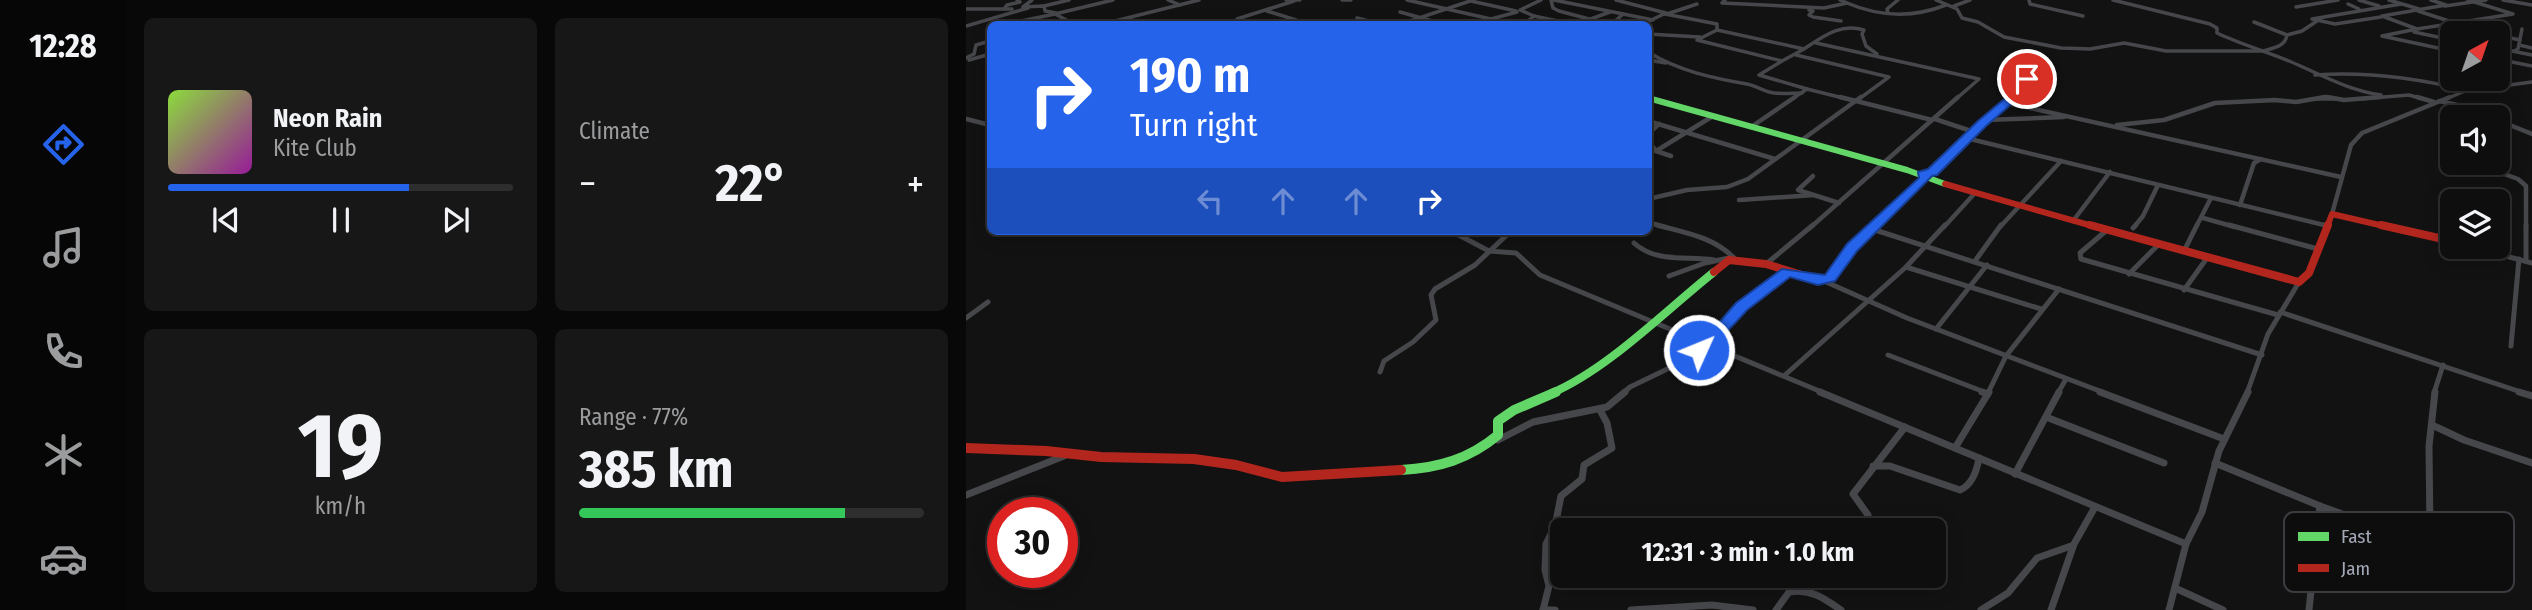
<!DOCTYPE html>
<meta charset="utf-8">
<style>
:root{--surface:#0e0e0e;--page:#171717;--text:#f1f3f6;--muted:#9b9c9e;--line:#2e2e2e;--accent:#2563eb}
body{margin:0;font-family:"Fira Sans Condensed",sans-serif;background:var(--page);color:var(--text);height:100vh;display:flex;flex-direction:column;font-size:26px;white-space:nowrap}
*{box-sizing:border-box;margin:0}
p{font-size:23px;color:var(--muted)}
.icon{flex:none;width:38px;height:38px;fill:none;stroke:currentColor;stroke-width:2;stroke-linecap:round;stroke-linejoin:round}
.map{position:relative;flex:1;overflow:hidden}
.sheet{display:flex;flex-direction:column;gap:18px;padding:18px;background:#080808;width:840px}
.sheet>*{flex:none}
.banner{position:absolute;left:21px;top:21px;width:665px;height:214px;border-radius:10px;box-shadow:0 4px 18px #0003,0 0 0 2px var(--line);background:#2563eb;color:#fff;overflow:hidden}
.needle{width:46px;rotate:40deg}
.fabs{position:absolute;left:1474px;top:21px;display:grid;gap:14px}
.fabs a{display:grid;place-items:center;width:70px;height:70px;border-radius:10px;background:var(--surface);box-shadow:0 4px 18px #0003,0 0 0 2px var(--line);font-size:35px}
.speed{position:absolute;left:21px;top:497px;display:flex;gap:14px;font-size:35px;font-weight:700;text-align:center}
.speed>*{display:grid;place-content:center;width:91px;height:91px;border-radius:50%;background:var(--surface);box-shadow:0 4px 18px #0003,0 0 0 2px var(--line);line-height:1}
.speed .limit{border:10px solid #d22;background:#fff;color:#111}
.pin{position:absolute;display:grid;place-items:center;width:60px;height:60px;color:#fff;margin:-30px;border:4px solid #fff;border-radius:50%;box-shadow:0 2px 7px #0007}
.me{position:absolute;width:77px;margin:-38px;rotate:46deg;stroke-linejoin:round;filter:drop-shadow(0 0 5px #0008)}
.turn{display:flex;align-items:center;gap:24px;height:147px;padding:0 28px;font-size:32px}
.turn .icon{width:91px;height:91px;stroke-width:2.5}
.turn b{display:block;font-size:49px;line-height:60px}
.lanes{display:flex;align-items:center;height:66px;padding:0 28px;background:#0003;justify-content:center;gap:35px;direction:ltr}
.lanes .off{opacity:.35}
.big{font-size:52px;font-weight:700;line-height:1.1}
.sheet .card{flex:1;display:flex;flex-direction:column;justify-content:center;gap:10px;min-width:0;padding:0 24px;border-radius:10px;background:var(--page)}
.sheet .dial{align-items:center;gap:0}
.dial b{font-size:91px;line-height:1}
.song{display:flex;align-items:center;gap:21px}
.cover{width:84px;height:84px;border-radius:10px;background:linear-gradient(135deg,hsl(90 70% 55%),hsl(300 70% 35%))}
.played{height:7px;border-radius:4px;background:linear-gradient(90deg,var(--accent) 70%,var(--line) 70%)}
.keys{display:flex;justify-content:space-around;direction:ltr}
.heat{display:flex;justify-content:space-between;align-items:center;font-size:38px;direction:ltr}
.charge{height:10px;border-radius:5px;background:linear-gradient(90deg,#34c759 77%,var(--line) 0)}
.sheet .tiles{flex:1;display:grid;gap:18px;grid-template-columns:repeat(2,1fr)}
.trip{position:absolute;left:584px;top:518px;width:396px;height:70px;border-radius:10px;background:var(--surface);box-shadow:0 4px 18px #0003,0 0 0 2px var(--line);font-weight:700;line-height:70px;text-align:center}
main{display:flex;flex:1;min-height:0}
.tabs{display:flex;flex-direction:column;width:126px;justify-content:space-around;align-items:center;background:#060606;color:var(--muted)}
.tabs .icon{width:49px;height:49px}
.tabs .selected{color:var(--accent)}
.tabs b{font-size:32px;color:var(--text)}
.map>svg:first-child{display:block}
</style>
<main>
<nav class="tabs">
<b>12:28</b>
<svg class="icon selected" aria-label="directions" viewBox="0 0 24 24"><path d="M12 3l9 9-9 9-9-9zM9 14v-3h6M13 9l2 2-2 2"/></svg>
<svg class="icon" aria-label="music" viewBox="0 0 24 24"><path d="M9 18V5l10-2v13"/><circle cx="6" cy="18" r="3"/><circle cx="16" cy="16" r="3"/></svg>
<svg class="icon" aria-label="phone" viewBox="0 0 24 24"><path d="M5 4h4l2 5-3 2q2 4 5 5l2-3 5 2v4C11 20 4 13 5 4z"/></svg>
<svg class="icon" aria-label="climate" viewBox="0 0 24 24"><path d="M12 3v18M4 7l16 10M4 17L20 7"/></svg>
<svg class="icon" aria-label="car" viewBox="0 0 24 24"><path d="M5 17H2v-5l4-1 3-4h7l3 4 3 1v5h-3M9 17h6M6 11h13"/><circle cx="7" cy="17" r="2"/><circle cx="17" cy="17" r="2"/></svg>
</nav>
<section class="sheet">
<div class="tiles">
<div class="card">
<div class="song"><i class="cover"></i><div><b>Neon Rain</b><p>Kite Club</p></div></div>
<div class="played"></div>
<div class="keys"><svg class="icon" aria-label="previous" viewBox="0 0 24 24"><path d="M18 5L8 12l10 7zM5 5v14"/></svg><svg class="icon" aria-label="pause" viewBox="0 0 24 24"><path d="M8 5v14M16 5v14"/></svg><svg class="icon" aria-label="next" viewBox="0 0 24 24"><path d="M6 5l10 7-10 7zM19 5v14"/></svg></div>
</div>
<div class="card"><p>Climate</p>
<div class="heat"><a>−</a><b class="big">22°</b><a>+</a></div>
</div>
<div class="card dial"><b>19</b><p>km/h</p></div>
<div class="card"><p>Range · 77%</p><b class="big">385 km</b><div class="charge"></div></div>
</div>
</section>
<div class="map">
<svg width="1566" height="610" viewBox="0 0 1566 610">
<rect width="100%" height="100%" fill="#121212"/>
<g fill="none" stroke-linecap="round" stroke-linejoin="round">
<g stroke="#46474b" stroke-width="3.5">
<path d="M66,0l-9,7 21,-1 1,5 11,2"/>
<path d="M202,0l12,5"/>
<path d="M320,0h14"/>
<path d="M376,0h9"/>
<path d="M441,0l84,19 26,-7"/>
<path d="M575,0l-21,10 14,6 38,8"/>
<path d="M585,0l2,8 6,3 49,13"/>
<path d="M588,0l99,20"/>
<path d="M650,0l50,13 -23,11"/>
<path d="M759,0l-3,3 102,5 23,-5 -7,-3"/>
<path d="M970,0l21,9 5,9 16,4 26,15 57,11 29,1 34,-6 42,8h97c10,-3 22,-4 24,-16l15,-4 15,-10"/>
<path d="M1063,0l1,4 53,12"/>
<path d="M1147,0l97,24 7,4v5c23,11 48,18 72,28 31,13 58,29 92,34"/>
<path d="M1393,0l20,6"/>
<path d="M1423,0l30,9"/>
<path d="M1465,0l15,5 -64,11 35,13 -35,7 70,15"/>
<path d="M1537,0l29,5"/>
<path d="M505,1l45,10"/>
<path d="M881,3c33,14 66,15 99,2"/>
<path d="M1382,4l11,5"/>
<path d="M78,6l25,-6"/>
<path d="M988,6l16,-6"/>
<path d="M1479,6l41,-6"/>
<path d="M1330,7l42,-7"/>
<path d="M0,9h46"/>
<path d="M38,9l3,-4 13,-3 -3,-2"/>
<path d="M843,10l4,1 -4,4 4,2 28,4"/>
<path d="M301,11l29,9"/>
<path d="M1452,11l34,11"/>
<path d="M434,12l43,12"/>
<path d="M922,13l-1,-4 11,-9"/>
<path d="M699,14l52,10v6"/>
<path d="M701,14l30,-10"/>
<path d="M1415,17l-46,7 -23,-5 89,-15"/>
<path d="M391,18l24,6"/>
<path d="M166,20l10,4h33"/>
<path d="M1288,22l33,13"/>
<path d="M41,24l48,-10"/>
<path d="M108,24l-19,-10 58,-14"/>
<path d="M137,24l96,-24"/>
<path d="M285,24l-14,-5 57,-18"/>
<path d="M435,24l72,-24"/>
<path d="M558,24l10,-8"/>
<path d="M611,24l33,-12"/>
<path d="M646,24l11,-10"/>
<path d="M0,26l62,-18"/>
<path d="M1481,26l39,7"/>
<path d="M1451,29l96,-15 -45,-14"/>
<path d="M751,30l87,19 -22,12 -85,-21z"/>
<path d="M1448,32l38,8"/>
<path d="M682,34l52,3"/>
<path d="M1531,35l23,5"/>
<path d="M850,43l163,36 -23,20"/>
<path d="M1553,45l13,3"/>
<path d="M1531,48l35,7"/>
<path d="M838,49c20,-13 36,-26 60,-19l-2,4 4,12 11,8"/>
<path d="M1548,51l4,-2 4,-20"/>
<path d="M682,52c31,19 64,26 99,32 10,2 18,8 27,9 9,1 19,0 28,0"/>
<path d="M830,55l93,22 -30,22"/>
<path d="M0,58l8,-4 2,-9 14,-4"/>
<path d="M1531,59l35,7"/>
<path d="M3,60l21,-6"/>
<path d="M682,60l18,3"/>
<path d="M816,61l-23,14 48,14"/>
<path d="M1349,75c51,-4 101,3 151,15"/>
<path d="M826,99l15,-10 40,10"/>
<path d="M1045,99l16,-20"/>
<path d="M1349,99h22"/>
<path d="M1393,99l50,-4 14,4"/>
<path d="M1480,99l19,-8 67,-9"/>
</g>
<g stroke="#46474b" stroke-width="4.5">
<path d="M874,97l92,23"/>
<path d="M1361,97l17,3 37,-3"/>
<path d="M1451,97l17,5"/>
<path d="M1473,101l45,10 10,6"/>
<path d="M1041,103l6,-6"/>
<path d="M0,119l24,6"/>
<path d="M969,119l33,11 3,4"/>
<path d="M1020,120l78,-3"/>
<path d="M1531,120l35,14"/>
<path d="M682,121l127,38"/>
<path d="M1151,125l47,-5 51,-17 60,-3 21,2 29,-5"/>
<path d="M785,127l44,-30"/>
<path d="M682,134l11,-10"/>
<path d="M1000,138l362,88"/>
<path d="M682,141l8,10 15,5"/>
<path d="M690,151l57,-35"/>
<path d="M1508,163l44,16 8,7v41"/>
<path d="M957,175l10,-3 74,-69 334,74"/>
<path d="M847,176l-15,14 41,13"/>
<path d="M682,199l39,-9 40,-3 21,-8 113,-82"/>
<path d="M773,200l75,-5"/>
<path d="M1274,205l14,-42 7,-4"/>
<path d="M1366,214l19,-69 11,-12 88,-36"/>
<path d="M1237,218l32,9"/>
<path d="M1107,221l37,-49"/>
<path d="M682,222l16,5"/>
<path d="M845,227l147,-130"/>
<path d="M978,227l31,-34"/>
<path d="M1034,227l61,-66"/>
<path d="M1168,227l9,-11 15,-31"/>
<path d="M1230,227l15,-29"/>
</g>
<g stroke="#46474b" stroke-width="5">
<path d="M691,225c29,8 57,12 78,34"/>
<path d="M1263,225l89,24"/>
<path d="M1358,225l4,1"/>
<path d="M1560,225v36"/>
<path d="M1167,228l3,-3"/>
<path d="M906,229l390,126"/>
<path d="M1141,230l-27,23 1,6 197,56"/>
<path d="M485,231l38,20 27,2 24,22 284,118"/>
<path d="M668,243c22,20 52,13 80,17"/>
<path d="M1506,247l60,16"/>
<path d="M1218,251l13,-26"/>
<path d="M1009,261l26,-36"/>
<path d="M800,264l47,-39"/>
<path d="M940,267l135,42"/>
<path d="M1163,274l30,-30"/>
<path d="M703,276l36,-13 24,-5"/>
<path d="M858,281l83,37 198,75"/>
<path d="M1218,290l23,-32"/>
<path d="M1314,312l244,81"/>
<path d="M0,318l22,-16"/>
<path d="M970,329l51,-64"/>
<path d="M743,345l24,-31 55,-42"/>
<path d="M1545,346l8,-87"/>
<path d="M922,355l99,38"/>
<path d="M414,372l4,-11 29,-19 23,-22 -5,-25 4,-6 40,-24 36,-34"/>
<path d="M819,375l121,-108 39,-42"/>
<path d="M657,393l7,-6 54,-26 23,-17"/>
<path d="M1022,393l18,-37 53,-67"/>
<path d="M1092,393l8,-14"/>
<path d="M1281,393l21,-59 31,-52"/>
<path d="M1468,393l9,-28"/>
</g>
<g stroke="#46474b" stroke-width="7">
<path d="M854,392l366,152"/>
<path d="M1016,392l6,2"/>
<path d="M1134,392l124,47"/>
<path d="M1553,392l13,4"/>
<path d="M1080,417l118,46"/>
<path d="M1466,425l32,15 68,23"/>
<path d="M532,440l35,-18 74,-15 18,-15"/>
<path d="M989,448l34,-56"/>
<path d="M1249,463l105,43 91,33h16l3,-6 -1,-87 6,-54"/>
<path d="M907,466h17l70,24c12,-5 17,-20 19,-32"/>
<path d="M1049,474l44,-82"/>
<path d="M0,495l98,-39"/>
<path d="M903,529l-1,-14 -15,-21 52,-67"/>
<path d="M1209,588l48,22"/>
<path d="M577,610l6,-24 -4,-16 1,-26 9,-18 6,-30 21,-17 2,-14 28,-17 -5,-25 -7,-13"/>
<path d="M577,610h12"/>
<path d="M665,610l81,-5 41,5"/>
<path d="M810,610l13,-18c21,-4 35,6 52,18"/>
<path d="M1015,610l27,-17 29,-35 34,-12"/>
<path d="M1085,610l23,-66 21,-37"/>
<path d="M1203,610l17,-66 16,-32 17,-61 29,-59"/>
<path d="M1343,610l11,-104"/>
</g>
<path stroke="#63d668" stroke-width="4.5" d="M682,98l3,1"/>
<path stroke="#63d668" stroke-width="6" d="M682,98l259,72 38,14"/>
<path stroke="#63d668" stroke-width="8" d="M586,393c56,-24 113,-82 162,-121"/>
<path stroke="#63d668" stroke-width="10" d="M435,470c38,-2 68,-11 97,-35v-14l16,-11 42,-18"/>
<g stroke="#b3261e" stroke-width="6">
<path d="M979,184l151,43"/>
<path d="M908,227l53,-50"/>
<path d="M1361,227l5,-13 56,13"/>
</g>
<g stroke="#b3261e" stroke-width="8">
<path d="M1124,225l209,57 10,-9 19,-48"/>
<path d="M1415,225l71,16"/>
<path d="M748,272l15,-12 37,4 52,16h9l25,-33 24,-22"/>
</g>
<path stroke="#b3261e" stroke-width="10" d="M0,448l80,3 55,6 93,2 42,6 46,12 119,-7"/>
</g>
<path fill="#2563eb" stroke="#184099" stroke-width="2" d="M1057,77l9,2 -9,15 -37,32 -49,49 -5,1 -75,75 -22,30 -17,4 -28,-8 -43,33 -25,27 -7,12 -16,6 -6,-1 -3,-4 13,-9 33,-38 46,-34 43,6 22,-31 72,-66 -1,-6 10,-3 50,-48 37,-31z"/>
<rect x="1318" y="512" width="230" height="80" rx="10" fill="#0d0d0e" stroke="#3a3c40" stroke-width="2"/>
<rect x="1332" y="532" width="31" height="9" fill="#63d668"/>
<rect x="1332" y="564" width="31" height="8" fill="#b3261e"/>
<g font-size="19" fill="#a2a8b5">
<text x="1375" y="543">Fast</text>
<text x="1375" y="575">Jam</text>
</g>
</svg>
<div class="fabs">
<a><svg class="needle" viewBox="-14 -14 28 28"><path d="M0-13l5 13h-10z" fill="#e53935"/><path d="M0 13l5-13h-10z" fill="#9b9c9e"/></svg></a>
<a><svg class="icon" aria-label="sound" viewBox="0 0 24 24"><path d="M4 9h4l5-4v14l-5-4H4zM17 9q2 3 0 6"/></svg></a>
<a><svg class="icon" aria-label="layers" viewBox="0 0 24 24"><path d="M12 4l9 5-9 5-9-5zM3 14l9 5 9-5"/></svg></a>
</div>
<div class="speed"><div class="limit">30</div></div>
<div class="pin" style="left:1061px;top:79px;background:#d93025"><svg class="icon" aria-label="arrive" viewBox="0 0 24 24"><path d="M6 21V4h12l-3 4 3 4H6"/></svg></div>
<svg class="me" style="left:733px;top:350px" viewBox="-20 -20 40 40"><circle r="17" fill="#2563eb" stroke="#fff" stroke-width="3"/><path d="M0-11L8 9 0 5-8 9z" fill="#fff"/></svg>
<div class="trip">12:31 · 3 min · 1.0 km</div>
<div class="banner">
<div class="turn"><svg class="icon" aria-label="right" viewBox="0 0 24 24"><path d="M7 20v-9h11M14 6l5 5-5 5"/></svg><div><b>190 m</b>Turn right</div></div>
<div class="lanes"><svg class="icon off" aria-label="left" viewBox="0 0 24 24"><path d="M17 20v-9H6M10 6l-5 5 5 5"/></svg><svg class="icon off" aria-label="ahead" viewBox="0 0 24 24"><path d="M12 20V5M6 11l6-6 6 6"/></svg><svg class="icon off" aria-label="ahead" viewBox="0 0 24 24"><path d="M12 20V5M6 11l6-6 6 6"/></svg><svg class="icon" aria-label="right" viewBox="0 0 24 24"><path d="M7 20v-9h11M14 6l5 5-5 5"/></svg></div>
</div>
</div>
</main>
